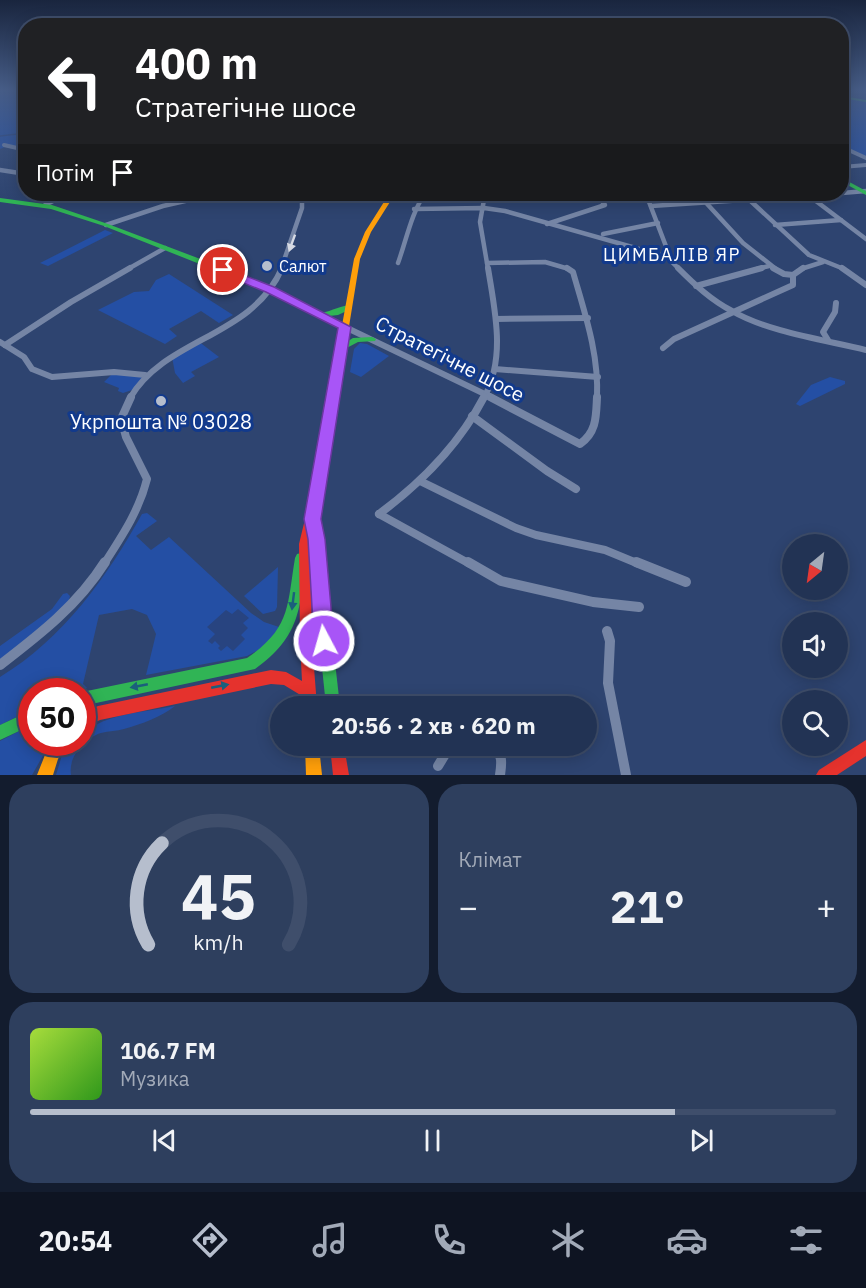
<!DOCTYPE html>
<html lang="uk">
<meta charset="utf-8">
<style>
:root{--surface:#223354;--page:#2e3f5e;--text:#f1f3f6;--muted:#a2aab8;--line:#3f4e6b;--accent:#b6becd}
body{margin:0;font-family:"IBM Plex Sans",sans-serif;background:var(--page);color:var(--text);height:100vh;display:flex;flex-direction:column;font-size:22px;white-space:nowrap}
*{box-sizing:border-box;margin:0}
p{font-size:20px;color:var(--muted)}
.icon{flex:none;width:33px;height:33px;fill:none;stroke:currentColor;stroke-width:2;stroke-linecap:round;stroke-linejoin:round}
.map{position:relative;height:775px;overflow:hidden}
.drawer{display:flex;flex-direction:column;gap:9px;padding:9px;background:#131c2e;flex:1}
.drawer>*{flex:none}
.hud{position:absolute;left:18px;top:18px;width:831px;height:183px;border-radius:24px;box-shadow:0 3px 15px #0003,0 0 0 2px var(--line);background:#202124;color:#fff;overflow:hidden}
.needle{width:39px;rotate:209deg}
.buttons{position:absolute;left:782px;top:534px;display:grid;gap:12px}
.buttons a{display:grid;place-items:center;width:66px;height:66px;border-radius:50%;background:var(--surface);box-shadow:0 3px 15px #0003,0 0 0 2px var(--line);font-size:30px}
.speed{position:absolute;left:18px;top:678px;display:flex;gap:12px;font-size:30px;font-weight:700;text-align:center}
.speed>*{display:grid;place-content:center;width:78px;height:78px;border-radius:50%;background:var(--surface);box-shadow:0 3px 15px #0003,0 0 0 2px var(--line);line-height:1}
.speed .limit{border:9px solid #d22;background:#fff;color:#111}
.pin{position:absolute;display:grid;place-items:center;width:51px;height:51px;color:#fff;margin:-26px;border:3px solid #fff;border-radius:50%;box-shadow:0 2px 6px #0007}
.me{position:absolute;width:66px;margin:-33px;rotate:354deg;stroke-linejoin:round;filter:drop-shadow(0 0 4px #0008)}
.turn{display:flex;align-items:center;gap:21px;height:126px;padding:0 18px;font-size:27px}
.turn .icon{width:78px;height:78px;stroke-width:2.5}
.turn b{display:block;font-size:42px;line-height:51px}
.then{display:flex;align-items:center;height:57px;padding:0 18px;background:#0003;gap:12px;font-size:22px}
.big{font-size:45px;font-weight:700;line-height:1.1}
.drawer .widget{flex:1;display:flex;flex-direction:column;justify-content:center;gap:9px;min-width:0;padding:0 21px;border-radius:24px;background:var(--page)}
.drawer .dial{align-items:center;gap:0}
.dial svg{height:156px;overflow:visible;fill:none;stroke:var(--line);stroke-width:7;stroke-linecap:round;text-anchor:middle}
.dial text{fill:var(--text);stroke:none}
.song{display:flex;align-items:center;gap:18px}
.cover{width:72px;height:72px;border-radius:9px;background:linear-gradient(135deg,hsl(80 70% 55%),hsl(110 70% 35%))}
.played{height:6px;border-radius:3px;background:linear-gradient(90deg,var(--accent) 80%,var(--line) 80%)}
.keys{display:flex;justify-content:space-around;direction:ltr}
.heat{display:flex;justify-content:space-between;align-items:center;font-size:33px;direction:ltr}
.drawer .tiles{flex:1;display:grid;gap:9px;grid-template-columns:1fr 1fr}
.widget:last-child{grid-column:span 2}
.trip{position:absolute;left:270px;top:696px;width:327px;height:60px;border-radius:30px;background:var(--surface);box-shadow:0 3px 15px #0003,0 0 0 2px var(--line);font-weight:700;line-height:60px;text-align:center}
.menu{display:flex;height:96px;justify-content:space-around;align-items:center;background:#0e1422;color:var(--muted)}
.menu .icon{width:42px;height:42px}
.menu .selected{color:var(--accent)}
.menu b{font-size:27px;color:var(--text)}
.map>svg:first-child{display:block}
</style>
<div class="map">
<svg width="866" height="775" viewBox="0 0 866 775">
<rect width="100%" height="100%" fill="#2e4470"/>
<g fill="#244fa4">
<path d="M0,90h25v58l-16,-3 -9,4z"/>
<path d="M842,97l24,5v55l-24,-10z"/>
<path d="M105,230l8,3 -65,33 -8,-3z"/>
<path d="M169,274l64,41 -14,8 -18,-12 -32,18 8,7 -12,8 -67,-34 36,-18 15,-1 7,-11z"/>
<path d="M198,341l21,16 -28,15 4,4 -12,7 -8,-10 -3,-16z"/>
<path d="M360,343l7,1 22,12 -28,21 -11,-5 4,-23z"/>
<path d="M114,372l31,3 -10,14 -12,4 -5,-2 1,-3 -15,-6z"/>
<path d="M830,377l15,4v3l-45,22 -4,-2 15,-19z"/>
<path d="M147,513l10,8 -21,15 15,14 18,-13 82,76 13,9 15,5c-8,15 -17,22 -32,29l-101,19 10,-41 -9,-19 -15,-6 -33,6 -16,69 4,4 -9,3 -46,1 -1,18 -31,15v-48c63,-38 107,-100 142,-163z"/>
<path d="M278,567l-1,40 -2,4 -12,3 -19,-18z"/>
<path d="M67,593l3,3 -2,8 -68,57v-15l52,-37 11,-15z"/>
<path d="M175,706c-14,11 -33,18 -51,23 -7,2 -15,2 -23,4 -17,5 -33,24 -30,42h-15l6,-20 11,-12 9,-1 1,-8c22,-21 64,-22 92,-28z"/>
<path d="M31,725l1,17 18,1 -18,32h-32v-34z"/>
</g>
<path fill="#284480" d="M238,609l11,9 -6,5 5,5 -7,7 4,4 -12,12 -6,-5 -6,5 -3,-3 2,-2 -5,-5 -3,3 -4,-3 7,-7 -8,-7 19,-17 6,4z"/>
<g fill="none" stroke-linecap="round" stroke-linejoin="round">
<path stroke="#284480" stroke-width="1.5" d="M0,136l26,-3"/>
<g stroke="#7585a5" stroke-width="4">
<path d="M4,145l22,5"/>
<path d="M842,147l24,11"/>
<path d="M842,167l24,-2"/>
</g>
<g stroke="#7585a5" stroke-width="4.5">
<path d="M0,170l26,4"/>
<path d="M842,193l24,-2"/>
<path d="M485,194l-5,28 8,47"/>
<path d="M646,194l26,68 7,7"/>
<path d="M698,194l45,49 33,26"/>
<path d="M743,194l66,61 35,14"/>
<path d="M808,195l58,44"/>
<path d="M45,205l22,-11"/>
<path d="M651,206l184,-12"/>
<path d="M414,209l70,-1 21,3 166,47"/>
<path d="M547,224l58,-19 -5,-6"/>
<path d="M106,225l57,-19 53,-12"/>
<path d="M775,225l66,-5"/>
<path d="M603,234l55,-11"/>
<path d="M398,263c8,-22 14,-52 27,-69"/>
<path d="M487,263l58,-1 24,7"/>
<path d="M128,269l37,-21"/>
<path d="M281,269l21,-61v-14"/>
<path d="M757,269l12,-3"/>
<path d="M801,269l22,-7"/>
</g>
<g stroke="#7585a5" stroke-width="6">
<path d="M567,268l6,4c12,42 26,82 24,126"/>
<path d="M678,268c17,17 33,32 54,43 36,21 93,29 134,39"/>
<path d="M773,268l11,6 9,1"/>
<path d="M842,268l24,17"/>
<path d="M696,286l66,-18"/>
<path d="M496,319l92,-1"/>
<path d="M345,327l148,71"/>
<path d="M828,340l-5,-8 12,-20 1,-9"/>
<path d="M0,342l24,15 8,12 20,8 62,-5 31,3"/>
<path d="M5,345l66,-43 59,-34"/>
<path d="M663,348l11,-9 119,-54v-10l10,-7"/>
<path d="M495,369l103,8"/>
<path d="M130,398c36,-61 122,-60 152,-130"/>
<path d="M484,398c22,-41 11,-86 4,-130"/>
</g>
<g stroke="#7585a5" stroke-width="8">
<path d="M490,397l90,47c17,-12 16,-28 17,-47"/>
<path d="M472,416l75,55 29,18"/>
<path d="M420,481l96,47 20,7 69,15 34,14"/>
<path d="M379,514c42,-31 81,-71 105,-117"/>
<path d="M379,514l91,50"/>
<path d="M104,564c18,-28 35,-53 43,-85l-21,-42 -5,-18 10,-22"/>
</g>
<g stroke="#7585a5" stroke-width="10">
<path d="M468,562l33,19 92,21 46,5"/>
<path d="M636,562l50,20"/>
<path d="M607,631l3,10 -2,42 18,92"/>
<path d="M0,665c39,-30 78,-60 105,-103"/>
<path d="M491,746c12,7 11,16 9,29"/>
<path d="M438,766l12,-20"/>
</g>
<g fill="#30b455" fill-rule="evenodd">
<path d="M842,96l24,4v2l-24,-4z"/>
<path d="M842,178l24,13v4l-24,-13z"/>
<path d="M0,198l52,7 56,19 153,58 61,31c9,-2 21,-8 29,-8l1,2 -1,2 -13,6 -9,1 20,11 -4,2h-3l-87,-43 -151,-60 -53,-17 -51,-7z"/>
<path d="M372,337l4,2 -1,2 -17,1 -17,9 -4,-3 16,-10z"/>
<path d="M313,518l4,1 2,3 21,184h-14l-19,-184 2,-3z"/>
<path d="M301,553l4,1 2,4c-8,52 -6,78 -52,111l-173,37v-14l165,-34c44,-30 40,-52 48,-100l2,-4z"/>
<path d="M32,710v15l-32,15v-15z"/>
</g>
<g fill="#ff9f0a" fill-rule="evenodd">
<path d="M389,194h6l-24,38 -11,27 -37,227 -1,3 -4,1 -4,-1 -1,-3 41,-227 11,-27z"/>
<path d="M51,742h16l-9,17 -5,16h-16l10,-25z"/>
<path d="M305,746h14l3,29h-16z"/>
</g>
<g fill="#e5322d" fill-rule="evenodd">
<path d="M318,482l4,1 1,3 -12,58 1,98 5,64h-14l-1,-10 -18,-11 -13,-1 -171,36 -18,8v-15l16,-7 173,-36 15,2 16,9 -2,-39 -1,-98 14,-58 1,-3z"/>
<path d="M866,740v16l-29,19h-21l3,-5z"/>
<path d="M330,746h14l5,29h-16z"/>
</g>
</g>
<defs><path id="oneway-solid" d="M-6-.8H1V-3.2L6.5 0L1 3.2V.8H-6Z" transform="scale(1.5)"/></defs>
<use fill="#d6dae4" href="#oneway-solid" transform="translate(292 243) rotate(110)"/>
<g fill="#1b5f7c">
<use href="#oneway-solid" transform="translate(293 601) rotate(97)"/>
<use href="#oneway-solid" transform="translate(139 686) rotate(169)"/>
<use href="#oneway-solid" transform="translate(220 686) rotate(-11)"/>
</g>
<linearGradient id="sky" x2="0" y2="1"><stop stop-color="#19253e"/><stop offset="0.45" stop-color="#465c86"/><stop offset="1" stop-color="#465c86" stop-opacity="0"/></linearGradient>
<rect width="866" height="198" fill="url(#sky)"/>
<path fill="#a855f7" stroke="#6d37a1" stroke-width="1.5" d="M223,267l51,20 77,40 -30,192 4,20 9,102 -3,7 -7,2 -7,-2 -3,-7 -6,-102 -4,-20 34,-191 -72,-36 -47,-19 -2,-3z"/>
<g fill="#b6becd" stroke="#123a8c" stroke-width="2">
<circle cx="267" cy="266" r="6"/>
<circle cx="161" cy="401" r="6"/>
</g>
<g text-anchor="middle" stroke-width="6" stroke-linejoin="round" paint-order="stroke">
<g font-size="16" fill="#fff" stroke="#123a8c" text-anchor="start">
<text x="279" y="272">Салют</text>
</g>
<g font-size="18" letter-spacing="1.5" fill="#fff" stroke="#123a8c">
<text x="672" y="261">ЦИМБАЛІВ ЯР</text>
</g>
<g font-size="20" fill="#fff" stroke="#123a8c">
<text transform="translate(450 359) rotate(27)" y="7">Стратегічне шосе</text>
</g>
<g font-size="20" fill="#fff" stroke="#123a8c">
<text x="161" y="429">Укрпошта № 03028</text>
</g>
</g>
</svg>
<div class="buttons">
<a><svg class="needle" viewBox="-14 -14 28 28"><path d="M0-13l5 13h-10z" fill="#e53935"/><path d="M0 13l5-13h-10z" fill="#a2aab8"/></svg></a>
<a><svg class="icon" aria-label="sound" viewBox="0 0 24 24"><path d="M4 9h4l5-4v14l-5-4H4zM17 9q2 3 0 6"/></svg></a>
<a><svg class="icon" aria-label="search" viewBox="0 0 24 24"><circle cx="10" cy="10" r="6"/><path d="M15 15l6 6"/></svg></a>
</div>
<div class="speed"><div class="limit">50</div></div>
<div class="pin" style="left:223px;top:270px;background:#d93025"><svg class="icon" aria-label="arrive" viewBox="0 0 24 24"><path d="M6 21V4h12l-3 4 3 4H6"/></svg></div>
<svg class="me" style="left:324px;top:641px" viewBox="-20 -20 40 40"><circle r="17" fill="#a855f7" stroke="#fff" stroke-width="3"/><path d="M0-11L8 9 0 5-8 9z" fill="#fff"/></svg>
<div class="trip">20:56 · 2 хв · 620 m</div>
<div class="hud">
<div class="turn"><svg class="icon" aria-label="left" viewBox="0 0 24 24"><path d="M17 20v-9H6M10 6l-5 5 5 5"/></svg><div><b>400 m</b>Стратегічне шосе</div></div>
<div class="then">Потім<svg class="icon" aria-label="arrive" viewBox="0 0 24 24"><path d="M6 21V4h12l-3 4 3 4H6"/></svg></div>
</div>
</div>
<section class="drawer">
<div class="tiles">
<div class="widget dial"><svg viewBox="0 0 100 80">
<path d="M14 69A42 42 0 1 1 86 69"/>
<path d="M14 69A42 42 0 0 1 21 17" stroke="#b6becd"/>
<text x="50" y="56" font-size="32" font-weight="700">45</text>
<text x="50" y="72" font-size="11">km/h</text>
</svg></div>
<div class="widget"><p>Клімат</p>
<div class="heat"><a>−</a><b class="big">21°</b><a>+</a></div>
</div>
<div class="widget">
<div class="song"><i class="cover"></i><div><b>106.7 FM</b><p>Музика</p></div></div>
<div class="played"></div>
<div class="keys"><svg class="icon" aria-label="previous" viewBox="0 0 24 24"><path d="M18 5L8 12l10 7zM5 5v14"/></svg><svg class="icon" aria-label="pause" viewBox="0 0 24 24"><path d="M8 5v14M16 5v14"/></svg><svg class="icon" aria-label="next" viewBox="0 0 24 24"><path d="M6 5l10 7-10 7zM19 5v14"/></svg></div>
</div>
</div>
</section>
<nav class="menu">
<b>20:54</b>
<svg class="icon selected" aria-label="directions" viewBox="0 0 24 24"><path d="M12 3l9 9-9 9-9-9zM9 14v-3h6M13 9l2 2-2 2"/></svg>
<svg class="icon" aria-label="music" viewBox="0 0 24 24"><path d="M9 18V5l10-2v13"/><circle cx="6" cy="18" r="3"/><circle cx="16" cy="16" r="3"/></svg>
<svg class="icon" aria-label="phone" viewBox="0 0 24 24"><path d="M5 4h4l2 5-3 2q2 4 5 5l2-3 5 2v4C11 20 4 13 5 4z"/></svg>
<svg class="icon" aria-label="climate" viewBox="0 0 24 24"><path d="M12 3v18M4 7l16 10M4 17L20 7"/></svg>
<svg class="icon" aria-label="car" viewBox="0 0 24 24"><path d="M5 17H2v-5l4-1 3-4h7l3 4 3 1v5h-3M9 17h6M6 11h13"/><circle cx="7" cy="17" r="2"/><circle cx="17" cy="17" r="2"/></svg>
<svg class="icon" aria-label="filters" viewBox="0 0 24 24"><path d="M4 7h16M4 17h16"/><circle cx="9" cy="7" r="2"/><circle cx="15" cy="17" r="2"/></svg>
</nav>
